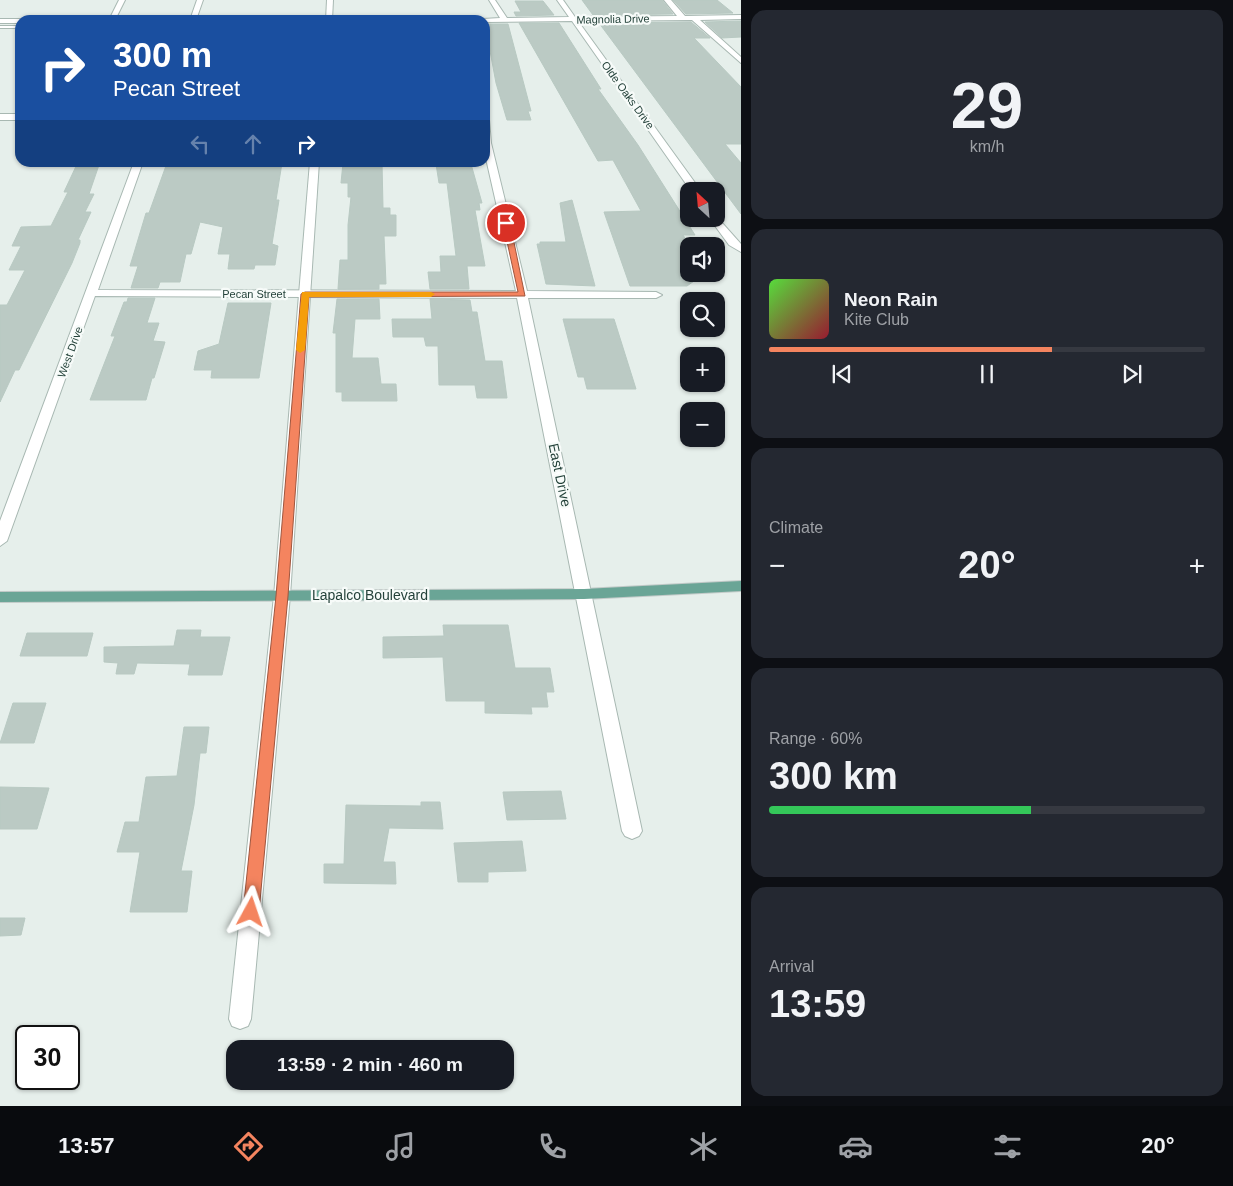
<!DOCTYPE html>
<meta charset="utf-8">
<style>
:root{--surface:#171b24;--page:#242831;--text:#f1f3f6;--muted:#9ea1a6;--line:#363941;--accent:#f4845f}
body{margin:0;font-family:Helvetica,sans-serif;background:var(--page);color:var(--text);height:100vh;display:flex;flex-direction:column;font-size:19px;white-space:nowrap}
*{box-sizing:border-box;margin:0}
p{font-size:16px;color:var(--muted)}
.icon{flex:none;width:28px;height:28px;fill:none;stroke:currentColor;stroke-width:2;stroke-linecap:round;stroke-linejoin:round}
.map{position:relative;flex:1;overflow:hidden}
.drawer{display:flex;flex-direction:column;gap:10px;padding:10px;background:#0d0f14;width:492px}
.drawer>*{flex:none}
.guide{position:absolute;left:15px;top:15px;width:475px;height:152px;border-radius:15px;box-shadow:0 1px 4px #0004;background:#1a4fa0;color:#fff;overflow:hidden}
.needle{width:32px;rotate:334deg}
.controls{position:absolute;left:680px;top:182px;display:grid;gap:10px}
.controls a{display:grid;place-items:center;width:45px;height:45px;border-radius:10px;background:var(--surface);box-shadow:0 1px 4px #0004;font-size:25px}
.speed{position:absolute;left:15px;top:1025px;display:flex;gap:10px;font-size:25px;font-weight:700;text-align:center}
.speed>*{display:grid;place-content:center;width:65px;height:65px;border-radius:50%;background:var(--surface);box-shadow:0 1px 4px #0004;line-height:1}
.speed .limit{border:2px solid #111;border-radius:8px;background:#fff;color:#111}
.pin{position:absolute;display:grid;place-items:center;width:42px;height:42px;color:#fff;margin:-21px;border:2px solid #fff;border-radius:50%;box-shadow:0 1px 5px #0007}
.me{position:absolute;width:55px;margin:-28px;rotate:5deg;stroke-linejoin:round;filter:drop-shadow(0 0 4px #0008)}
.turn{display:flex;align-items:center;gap:18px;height:105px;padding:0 15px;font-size:22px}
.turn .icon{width:65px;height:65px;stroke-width:2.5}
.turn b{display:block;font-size:35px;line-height:42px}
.lanes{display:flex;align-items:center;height:48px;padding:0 15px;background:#0003;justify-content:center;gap:25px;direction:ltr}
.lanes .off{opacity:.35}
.big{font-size:38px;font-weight:600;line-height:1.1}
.drawer .card{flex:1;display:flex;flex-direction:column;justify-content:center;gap:8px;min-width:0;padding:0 18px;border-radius:15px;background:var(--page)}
.drawer .dial{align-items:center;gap:0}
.dial b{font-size:65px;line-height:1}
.song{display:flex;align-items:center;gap:15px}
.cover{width:60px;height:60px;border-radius:8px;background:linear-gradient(135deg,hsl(110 70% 55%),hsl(350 70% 35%))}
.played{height:5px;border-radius:2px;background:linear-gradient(90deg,var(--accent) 65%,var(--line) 65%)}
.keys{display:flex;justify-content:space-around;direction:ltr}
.heat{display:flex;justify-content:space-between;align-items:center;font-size:28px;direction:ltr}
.charge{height:8px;border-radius:4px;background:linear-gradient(90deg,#34c759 60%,var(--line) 0)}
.trip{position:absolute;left:226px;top:1040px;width:288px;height:50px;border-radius:15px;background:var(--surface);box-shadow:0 1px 4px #0004;font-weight:600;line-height:50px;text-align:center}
.tabs{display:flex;height:80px;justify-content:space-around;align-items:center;background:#090b0e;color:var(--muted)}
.tabs .icon{width:35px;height:35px}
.tabs .selected{color:var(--accent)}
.tabs b{font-size:22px;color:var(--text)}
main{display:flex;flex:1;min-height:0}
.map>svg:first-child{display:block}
</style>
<main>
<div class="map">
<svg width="741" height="1106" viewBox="0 0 741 1106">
<rect width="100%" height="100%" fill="#e6efeb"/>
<g fill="#bbcac4" stroke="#b8c9c2">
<path d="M582,0h80l11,14 -80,1z"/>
<path d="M673,0h44l16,13 -47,1z"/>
<path d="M515,1h28l11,14 -38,1 -2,-4h7z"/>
<path d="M741,21v16l-19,1 -17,-16z"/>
<path d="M691,22l19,16h-16l47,49v57h-16l16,19v51l-142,-191z"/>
<path d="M519,23h40l42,66h-3l40,56 57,90h-12l7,11 -1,28h15l-17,12h-57l-26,-74 37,-1 -28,-51 -15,1z"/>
<path d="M485,24h23l23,87h-3l3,9h-24l-11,-37z"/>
<path d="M78,162h22l-11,32h5l-9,18h6l-13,28h2v3l-8,20 -53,107h-4l-15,32v-97h7l18,-35h-16l12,-24h-9l9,-19 30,-1 17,-34h-4z"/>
<path d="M167,163h115l-6,37h3l-7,44 6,2 -3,19h-20l-1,4h-26l2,-15h-12l5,-27 -23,-5 -9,32h-5l-6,28h-20l-2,6h-27l7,-22h-8l4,-13 12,-40h3z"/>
<path d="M343,163h39l1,45h7v7h6v21h-12l2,48h-7v5h-41l2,-29h8v-35l3,-28h-3v-14h-7z"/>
<path d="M436,164h35l11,39h-3l1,7h-5l10,56h-18l2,23h-39l-2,-17h13l-1,-16h16l-9,-73h-8z"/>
<path d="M572,200l23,86 -49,-2 -9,-40h3v-2h26l-6,-39z"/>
<path d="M128,298h27l-8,25h12l-6,18 12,1 -11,36h-2l-6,22h-56l25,-64h-4l13,-34h3z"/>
<path d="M337,299h42l1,20h-25l-3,39h26l3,26h15l1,17h-55v-9h-6v-59h-3z"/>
<path d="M430,299l40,1 2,12h5l8,49h17l5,37h-30l-2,-13h-36l-1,-39h-12l-2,-9h-31l-1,-18h40z"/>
<path d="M228,303h43l-12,75h-48l1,-8h-18l4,-19 21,-7z"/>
<path d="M563,319h51l22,70h-49l-3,-12h-6z"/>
<path d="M443,625h65l7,43h35l4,24h-8l2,15h-17l1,7 -47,-1v-12h-39l-3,-44 -60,1v-21l61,-1z"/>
<path d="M177,630h24l-1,7h30l-8,38h-34l2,-11 -53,-1 -3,11h-18l2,-11 -14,-1v-15l70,-1z"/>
<path d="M27,633h66l-6,23h-67z"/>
<path d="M13,703h33l-12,40h-34z"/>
<path d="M184,727h25l-3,26h-6l-6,52 -13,66h11l-5,41h-57l10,-60h-23l8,-30h14l7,-45 31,-1z"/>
<path d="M0,787l49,1 -12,41h-37z"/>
<path d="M561,791l5,28 -59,1 -4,-28z"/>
<path d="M421,802h19l3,27 -54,-1 -6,34h12l1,22 -72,-1v-19h20l2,-59 75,1z"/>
<path d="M522,841l4,30 -38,1v10h-30l-4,-39z"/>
<path d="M0,918h25l-4,17 -21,1z"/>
</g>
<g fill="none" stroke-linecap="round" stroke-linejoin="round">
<defs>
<rect id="service" x="0" y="26" width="20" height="2"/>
<g id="minor">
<path d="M119,0h6l-10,20h-6z"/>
<path d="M197,0h6l-7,20h-6z"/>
<path d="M489,0h6l12,18 62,-1 -12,-17h6l12,17 102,-1 -13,-16h7l14,16 56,-1v4l-41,1 41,37v6l-49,-43 -114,1 123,170h-10l-119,-170 -87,1 -2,-3 17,-1z"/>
<path d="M267,18h123l3,2h-129z"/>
<path d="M0,19h20l3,1h-3v3h-20z"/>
<rect x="0" y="114" width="20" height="6"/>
<path d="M485,117l4,3 2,23 36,148 129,1 6,3 -6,3h-128l114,533 -3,5 -7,3 -7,-3 -3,-5 -105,-533 -422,-2 -88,245 -7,5v-25l134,-359h9l-45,128 418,1 -31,-137z"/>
<path d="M716,216l25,28v8l-12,-7 -19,-26h6z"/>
<path d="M282,591l6,1 2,4 -39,423 -3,7 -8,3 -8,-3 -3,-7 45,-423 2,-4z"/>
</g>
<g id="tertiary">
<path d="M327,0h6l-1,20h-6z"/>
<path d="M310,162h9l-29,434 -2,4h-12l-2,-4z"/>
</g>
<path id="primary" d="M741,581v10l-157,8 -584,3v-10l584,-3z"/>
</defs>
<use href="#service" stroke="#a8b8b2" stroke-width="2"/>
<use href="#minor" stroke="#a8b8b2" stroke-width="2"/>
<use href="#tertiary" stroke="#a8b8b2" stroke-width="2"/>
<use href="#primary" stroke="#c2cac8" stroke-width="2"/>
<use href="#service" fill="#fff" fill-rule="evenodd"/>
<use href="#minor" fill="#fff" fill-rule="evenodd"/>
<use href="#tertiary" fill="#fff" fill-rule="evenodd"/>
<use href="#primary" fill="#6aa596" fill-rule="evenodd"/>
</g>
<path fill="#f4845f" stroke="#9f563e" d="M506,221l4,2 15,73 -216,1 -21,299 -29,316 -2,4 -6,2 -5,-2 -3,-4 33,-316 25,-302 4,-2h213l-15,-69z"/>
<path fill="#f59e0b" d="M302,292h129l4,2 -4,3h-122l-4,53 -5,3 -4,-3z"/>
<g text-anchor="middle" stroke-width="4.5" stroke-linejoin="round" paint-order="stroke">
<g font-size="11" fill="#24423a" stroke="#f7fbf9">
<text transform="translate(613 19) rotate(-1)" y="4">Magnolia Drive</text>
<text transform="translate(628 95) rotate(54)" y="4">Olde Oaks Drive</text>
<text x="254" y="298">Pecan Street</text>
<text transform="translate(70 352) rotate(-70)" y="4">West Drive</text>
</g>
<g font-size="14" fill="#24423a" stroke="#f7fbf9">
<text transform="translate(560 475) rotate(78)" y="5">East Drive</text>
<text x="370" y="600">Lapalco Boulevard</text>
</g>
</g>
</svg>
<div class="controls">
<a><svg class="needle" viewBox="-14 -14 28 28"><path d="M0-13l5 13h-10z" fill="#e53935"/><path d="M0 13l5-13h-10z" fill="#9ea1a6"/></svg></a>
<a><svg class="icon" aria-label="sound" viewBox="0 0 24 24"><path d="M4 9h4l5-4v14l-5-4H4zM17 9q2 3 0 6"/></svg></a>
<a><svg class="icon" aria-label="search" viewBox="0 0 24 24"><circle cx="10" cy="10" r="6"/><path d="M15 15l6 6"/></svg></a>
<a>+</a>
<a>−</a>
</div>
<div class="speed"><div class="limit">30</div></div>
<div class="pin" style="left:506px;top:223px;background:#d93025"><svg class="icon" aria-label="arrive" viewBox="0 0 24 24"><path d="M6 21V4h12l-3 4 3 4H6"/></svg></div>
<svg class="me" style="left:251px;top:912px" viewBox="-20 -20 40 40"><path d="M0-17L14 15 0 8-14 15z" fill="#f4845f" stroke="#fff" stroke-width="4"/></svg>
<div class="trip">13:59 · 2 min · 460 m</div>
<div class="guide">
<div class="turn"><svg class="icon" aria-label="right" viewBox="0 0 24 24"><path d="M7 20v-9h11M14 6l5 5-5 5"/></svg><div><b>300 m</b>Pecan Street</div></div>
<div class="lanes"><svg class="icon off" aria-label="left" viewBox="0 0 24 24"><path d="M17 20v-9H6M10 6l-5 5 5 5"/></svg><svg class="icon off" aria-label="ahead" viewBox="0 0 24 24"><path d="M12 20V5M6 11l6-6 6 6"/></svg><svg class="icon" aria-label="right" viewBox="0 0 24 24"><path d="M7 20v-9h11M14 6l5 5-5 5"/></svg></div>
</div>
</div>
<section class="drawer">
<div class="card dial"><b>29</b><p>km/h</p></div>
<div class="card">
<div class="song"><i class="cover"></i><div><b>Neon Rain</b><p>Kite Club</p></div></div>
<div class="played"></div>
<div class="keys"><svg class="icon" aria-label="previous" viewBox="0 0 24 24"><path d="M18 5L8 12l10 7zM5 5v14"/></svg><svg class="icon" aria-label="pause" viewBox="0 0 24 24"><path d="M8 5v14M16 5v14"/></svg><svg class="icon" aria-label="next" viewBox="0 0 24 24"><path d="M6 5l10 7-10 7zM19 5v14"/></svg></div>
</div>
<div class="card"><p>Climate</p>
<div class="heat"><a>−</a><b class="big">20°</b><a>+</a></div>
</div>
<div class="card"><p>Range · 60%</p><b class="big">300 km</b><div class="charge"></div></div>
<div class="card"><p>Arrival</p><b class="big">13:59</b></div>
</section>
</main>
<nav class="tabs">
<b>13:57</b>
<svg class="icon selected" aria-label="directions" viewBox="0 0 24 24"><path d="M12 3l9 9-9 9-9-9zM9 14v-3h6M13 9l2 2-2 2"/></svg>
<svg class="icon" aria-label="music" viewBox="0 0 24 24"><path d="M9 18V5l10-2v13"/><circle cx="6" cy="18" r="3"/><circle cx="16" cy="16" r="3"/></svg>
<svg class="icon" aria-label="phone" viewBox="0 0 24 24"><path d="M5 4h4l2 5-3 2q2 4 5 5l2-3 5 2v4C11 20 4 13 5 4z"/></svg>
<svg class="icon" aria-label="climate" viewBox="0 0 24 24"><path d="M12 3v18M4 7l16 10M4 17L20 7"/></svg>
<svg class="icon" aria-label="car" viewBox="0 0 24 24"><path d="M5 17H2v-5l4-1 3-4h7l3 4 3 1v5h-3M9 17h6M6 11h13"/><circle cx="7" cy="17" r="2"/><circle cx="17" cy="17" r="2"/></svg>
<svg class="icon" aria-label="filters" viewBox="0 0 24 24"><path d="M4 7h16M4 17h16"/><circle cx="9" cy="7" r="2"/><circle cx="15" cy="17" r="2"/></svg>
<b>20°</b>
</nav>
